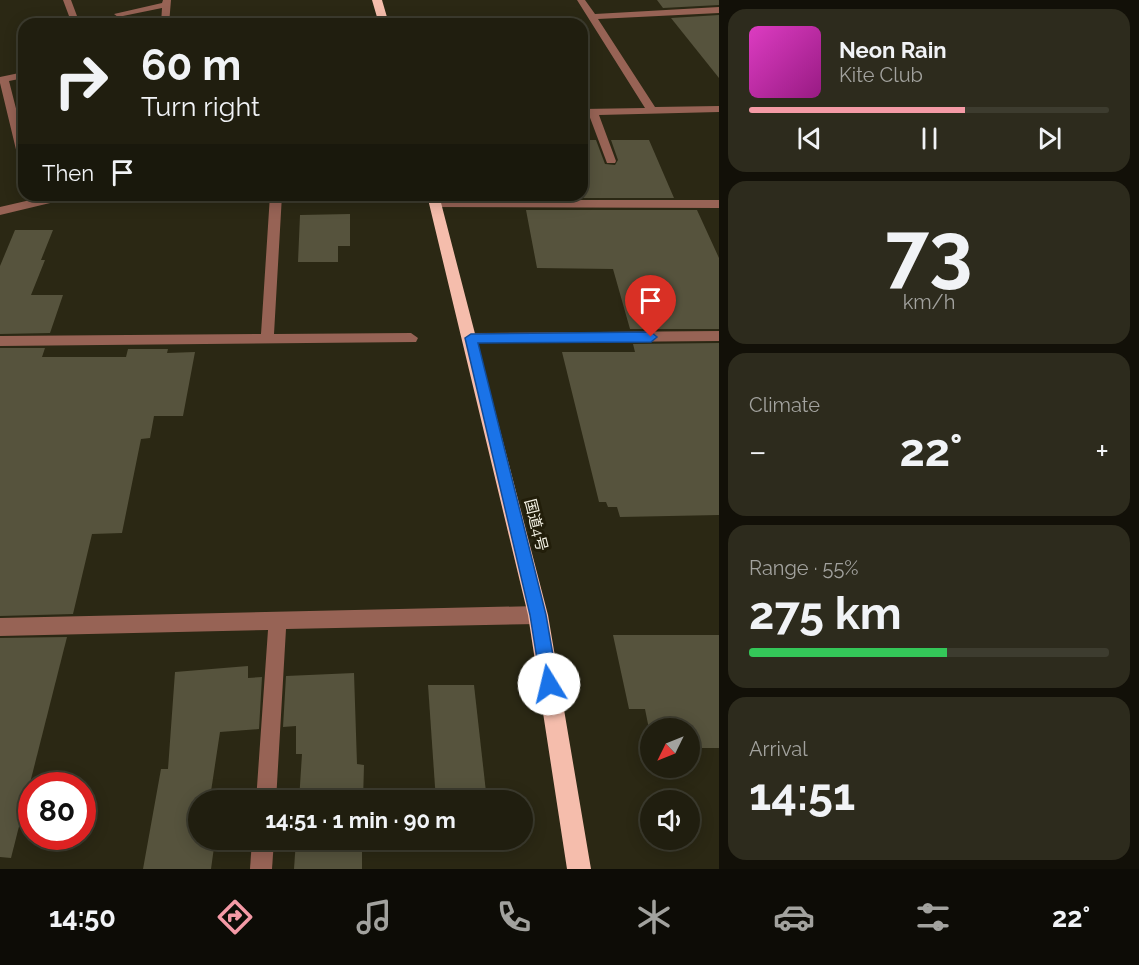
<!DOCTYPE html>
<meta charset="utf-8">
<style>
:root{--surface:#201e0f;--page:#2d2b1d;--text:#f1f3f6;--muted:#a2a29e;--line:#3d3c2f;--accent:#f49aa6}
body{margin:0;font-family:Raleway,"Noto Sans JP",sans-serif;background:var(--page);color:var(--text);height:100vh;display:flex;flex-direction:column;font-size:22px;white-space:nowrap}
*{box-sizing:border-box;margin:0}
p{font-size:20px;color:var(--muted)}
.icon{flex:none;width:33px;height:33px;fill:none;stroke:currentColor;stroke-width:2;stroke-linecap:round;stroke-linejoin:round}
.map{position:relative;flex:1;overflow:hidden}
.side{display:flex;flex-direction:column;gap:9px;padding:9px;background:#121008;width:420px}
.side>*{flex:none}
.top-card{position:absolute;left:18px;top:18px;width:570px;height:183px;border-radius:18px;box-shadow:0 3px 15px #0003,0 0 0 2px var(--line);background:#201e0f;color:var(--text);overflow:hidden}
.needle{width:39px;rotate:227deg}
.tools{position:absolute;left:640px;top:718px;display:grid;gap:12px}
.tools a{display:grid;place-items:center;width:60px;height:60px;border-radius:50%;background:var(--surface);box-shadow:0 3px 15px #0003,0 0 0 2px var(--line);font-size:30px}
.speed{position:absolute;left:18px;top:772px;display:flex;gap:12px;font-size:30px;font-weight:700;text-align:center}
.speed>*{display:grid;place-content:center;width:78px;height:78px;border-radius:50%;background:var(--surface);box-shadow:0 3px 15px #0003,0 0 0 2px var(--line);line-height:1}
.speed .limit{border:9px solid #d22;background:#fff;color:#111}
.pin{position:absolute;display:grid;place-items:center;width:51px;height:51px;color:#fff;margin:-62px -26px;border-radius:50% 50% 50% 0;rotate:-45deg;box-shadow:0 0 6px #0007}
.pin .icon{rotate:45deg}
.me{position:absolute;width:66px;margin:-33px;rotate:351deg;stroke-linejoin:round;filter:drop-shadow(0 0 4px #0008)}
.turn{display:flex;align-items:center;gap:21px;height:126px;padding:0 24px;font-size:27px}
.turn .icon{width:78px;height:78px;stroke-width:2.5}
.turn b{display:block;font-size:42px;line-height:51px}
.then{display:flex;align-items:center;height:57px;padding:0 24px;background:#0003;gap:12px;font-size:22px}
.big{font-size:45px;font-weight:700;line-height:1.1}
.side .card{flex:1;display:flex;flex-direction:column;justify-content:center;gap:9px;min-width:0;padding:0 21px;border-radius:18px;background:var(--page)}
.side .dial{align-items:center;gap:0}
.dial b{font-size:78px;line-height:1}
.song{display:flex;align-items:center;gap:18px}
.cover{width:72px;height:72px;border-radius:9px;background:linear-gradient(135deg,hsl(310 70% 55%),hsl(310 70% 35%))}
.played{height:6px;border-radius:3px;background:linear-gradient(90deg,var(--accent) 60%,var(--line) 60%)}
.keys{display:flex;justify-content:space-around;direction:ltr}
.heat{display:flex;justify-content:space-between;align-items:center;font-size:33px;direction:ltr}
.charge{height:9px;border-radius:4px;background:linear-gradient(90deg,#34c759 55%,var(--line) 0)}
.trip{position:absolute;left:188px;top:790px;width:345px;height:60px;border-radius:30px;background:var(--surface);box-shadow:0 3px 15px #0003,0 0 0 2px var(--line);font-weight:700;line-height:60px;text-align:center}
.tabs{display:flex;height:96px;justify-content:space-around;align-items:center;background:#0d0c06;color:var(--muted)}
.tabs .icon{width:42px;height:42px}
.tabs .current{color:var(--accent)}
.tabs b{font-size:27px;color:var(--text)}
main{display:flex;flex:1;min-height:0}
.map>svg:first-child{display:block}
</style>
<main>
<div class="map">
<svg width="719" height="869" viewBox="0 0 719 869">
<rect width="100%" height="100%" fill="#2b2814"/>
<g fill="#56533d">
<path d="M657,0h62v5l-56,3z"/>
<path d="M719,15v63l-48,-60z"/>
<path d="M582,140h14l9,24 10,1 3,-5 -7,-20h38l25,58h-97l-1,-3h6z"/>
<path d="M526,210h171l22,48v71h-89l-17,-60 -76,-1z"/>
<path d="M350,214v32h-12v16h-40l2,-47z"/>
<path d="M15,230h38l-12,30h4l-14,35h32l-13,38 -50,1v-68z"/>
<path d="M719,343v172l-99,2 -3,-10h-9l-2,-5h-7l-37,-150h73l-2,-8z"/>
<path d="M0,348h45l-3,9h84l2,-8h40l-1,4 28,-1 -12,64h-29l-4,22 -9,1 -19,94 -30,1 -19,80 -73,2z"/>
<path d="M613,635h106v113h-29v-19h-39v10l-6,-30h-16z"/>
<path d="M67,637l-56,221 -11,-1v-219z"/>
<path d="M248,666v12l14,-1 -3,52 -39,3 -10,66h10v3h-22v39h17l-4,29h-68l18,-100h7l7,-97z"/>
<path d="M354,673l3,91 7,1 -1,36h-64l3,-47h-6v-28l-13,1 3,-51z"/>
<path d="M428,685h46l13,116h-51z"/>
<path d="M296,840h66v29h-68z"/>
</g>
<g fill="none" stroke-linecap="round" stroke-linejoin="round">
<g fill="#976355" fill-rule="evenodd">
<path d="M63,0h8l9,24h-8z"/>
<path d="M163,0h8l-2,24h-8l1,-16 -44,9 -4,-3 48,-11z"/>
<path d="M577,0h8l10,14 124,-7v6l-121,6 57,88 64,-1v6l-120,3 17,46 -1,2h-8l-18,-48h-7v-6l63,-1z"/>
<path d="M24,72v6l-15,3 15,59v25l-5,-3 -19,-79v-6z"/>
<path d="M52,195h21l-2,3 -71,17v-8z"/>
<path d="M270,195h12l-8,139 137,-1 7,5 -2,4 -416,4v-10l261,-2z"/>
<path d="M436,200h283v8l-287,-1v-6z"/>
<path d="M719,331v10l-248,2 -7,-5 7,-5z"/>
<path d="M538,606l6,3 3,6 -3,6 -6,3 -252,5 -10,172h-20l12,-171 -268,6v-18z"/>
<path d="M252,840h22l-2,29h-22z"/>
</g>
<g fill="#f5bdac" fill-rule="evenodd">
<path d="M372,0h10l7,24h-10z"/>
<path d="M427,195h12l109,420 43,254h-24l-39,-254z"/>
</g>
</g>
<path fill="#1a73e8" stroke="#114b97" stroke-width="1.5" d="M651,332l6,5 -6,5 -173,1 68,272 12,69 -3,6 -6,3 -6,-3 -2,-6 -11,-69 -65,-277 6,-4z"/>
<g text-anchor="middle" stroke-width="6" stroke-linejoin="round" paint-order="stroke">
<g font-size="15" fill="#f4f2e5" stroke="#221e0a">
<text transform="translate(536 525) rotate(76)" y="5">国道4号</text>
</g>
</g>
</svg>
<div class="tools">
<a><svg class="needle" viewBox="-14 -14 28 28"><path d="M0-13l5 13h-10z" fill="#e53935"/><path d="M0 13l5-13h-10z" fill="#a2a29e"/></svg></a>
<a><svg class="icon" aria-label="sound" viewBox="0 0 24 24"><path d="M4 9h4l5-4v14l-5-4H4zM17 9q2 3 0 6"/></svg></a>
</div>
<div class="speed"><div class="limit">80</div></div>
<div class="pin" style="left:651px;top:337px;background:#d93025"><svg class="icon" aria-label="arrive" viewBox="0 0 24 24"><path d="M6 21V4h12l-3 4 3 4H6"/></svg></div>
<svg class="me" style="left:549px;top:684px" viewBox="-20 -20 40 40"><circle r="19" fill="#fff"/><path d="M0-13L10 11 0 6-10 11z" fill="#1a73e8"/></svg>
<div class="trip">14:51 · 1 min · 90 m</div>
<div class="top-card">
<div class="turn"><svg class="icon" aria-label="right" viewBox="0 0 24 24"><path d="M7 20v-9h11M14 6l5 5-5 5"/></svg><div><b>60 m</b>Turn right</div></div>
<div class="then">Then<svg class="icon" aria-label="arrive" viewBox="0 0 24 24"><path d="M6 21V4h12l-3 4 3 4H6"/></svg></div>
</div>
</div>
<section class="side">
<div class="card">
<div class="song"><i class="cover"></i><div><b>Neon Rain</b><p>Kite Club</p></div></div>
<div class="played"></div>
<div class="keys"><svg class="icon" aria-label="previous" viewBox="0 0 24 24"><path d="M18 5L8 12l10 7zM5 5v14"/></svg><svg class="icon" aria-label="pause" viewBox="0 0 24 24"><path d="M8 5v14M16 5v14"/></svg><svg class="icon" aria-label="next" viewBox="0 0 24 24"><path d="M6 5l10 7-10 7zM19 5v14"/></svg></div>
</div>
<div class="card dial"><b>73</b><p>km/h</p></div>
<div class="card"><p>Climate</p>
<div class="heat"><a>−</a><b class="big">22°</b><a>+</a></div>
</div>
<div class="card"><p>Range · 55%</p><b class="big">275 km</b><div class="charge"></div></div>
<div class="card"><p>Arrival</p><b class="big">14:51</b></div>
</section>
</main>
<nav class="tabs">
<b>14:50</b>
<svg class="icon current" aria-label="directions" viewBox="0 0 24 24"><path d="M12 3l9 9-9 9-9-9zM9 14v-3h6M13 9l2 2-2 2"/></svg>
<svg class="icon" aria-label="music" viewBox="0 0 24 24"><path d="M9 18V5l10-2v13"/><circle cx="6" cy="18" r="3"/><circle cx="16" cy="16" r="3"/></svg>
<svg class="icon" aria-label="phone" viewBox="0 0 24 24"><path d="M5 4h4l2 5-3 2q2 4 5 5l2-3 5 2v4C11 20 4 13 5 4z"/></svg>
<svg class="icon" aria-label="climate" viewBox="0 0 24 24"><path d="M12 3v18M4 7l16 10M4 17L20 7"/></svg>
<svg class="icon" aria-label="car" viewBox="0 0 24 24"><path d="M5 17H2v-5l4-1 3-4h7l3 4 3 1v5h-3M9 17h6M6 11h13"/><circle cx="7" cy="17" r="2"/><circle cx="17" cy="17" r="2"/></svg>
<svg class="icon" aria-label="filters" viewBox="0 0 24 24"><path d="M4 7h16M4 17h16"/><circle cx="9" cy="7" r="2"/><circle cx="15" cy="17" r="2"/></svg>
<b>22°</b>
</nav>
